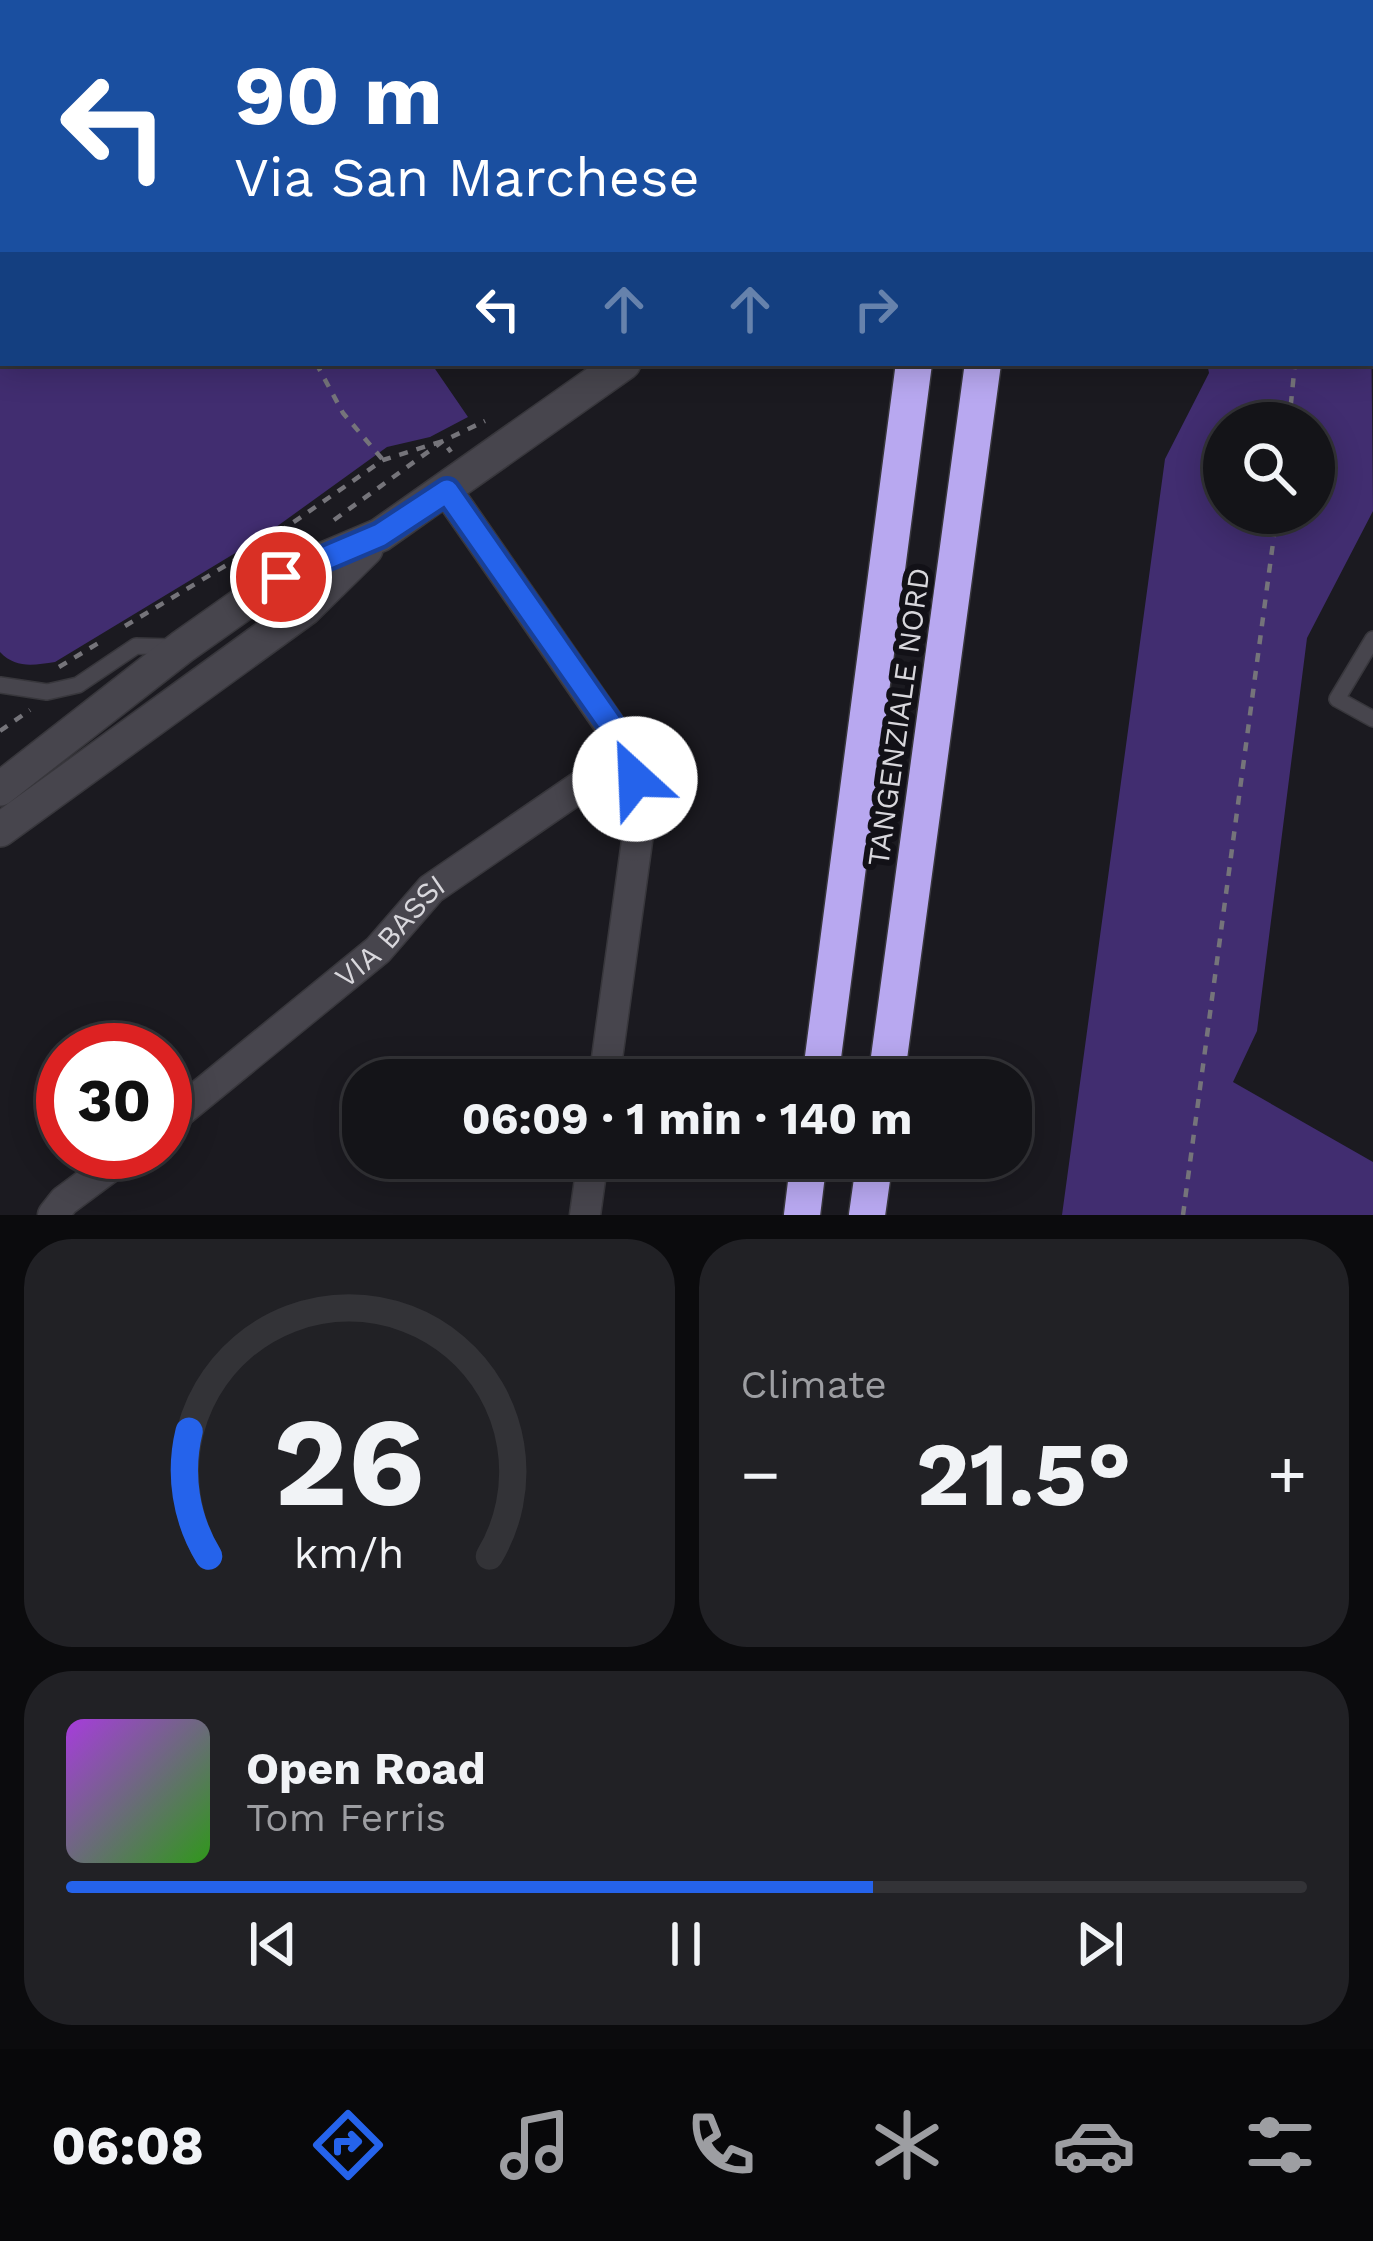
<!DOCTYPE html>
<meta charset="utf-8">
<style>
:root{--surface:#141418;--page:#212125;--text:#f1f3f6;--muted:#9d9ea2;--line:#333337;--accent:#2563eb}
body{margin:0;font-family:"Work Sans",sans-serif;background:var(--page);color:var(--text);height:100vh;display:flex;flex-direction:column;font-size:45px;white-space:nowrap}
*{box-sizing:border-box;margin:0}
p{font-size:39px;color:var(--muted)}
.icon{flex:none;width:66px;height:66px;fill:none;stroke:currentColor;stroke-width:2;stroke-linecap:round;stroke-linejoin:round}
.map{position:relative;height:1215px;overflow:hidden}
.panel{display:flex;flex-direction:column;gap:24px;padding:24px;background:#0b0b0d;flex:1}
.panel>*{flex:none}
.hud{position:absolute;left:0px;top:0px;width:1374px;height:366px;box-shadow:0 6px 30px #0003,0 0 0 3px var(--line);background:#1a4fa0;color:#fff;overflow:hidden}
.buttons{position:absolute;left:1203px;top:402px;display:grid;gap:24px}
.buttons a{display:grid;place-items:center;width:132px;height:132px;border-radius:50%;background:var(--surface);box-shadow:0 6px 30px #0003,0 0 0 3px var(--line);font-size:60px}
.speed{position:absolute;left:36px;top:1023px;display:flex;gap:24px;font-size:60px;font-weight:700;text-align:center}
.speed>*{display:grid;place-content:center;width:156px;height:156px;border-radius:50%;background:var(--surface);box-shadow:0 6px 30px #0003,0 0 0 3px var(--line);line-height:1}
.speed .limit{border:18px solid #d22;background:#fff;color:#111}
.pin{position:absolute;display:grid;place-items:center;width:102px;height:102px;color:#fff;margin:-51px;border:6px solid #fff;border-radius:50%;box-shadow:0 3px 12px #0007}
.me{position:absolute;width:132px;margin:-66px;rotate:335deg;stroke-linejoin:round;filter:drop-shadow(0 0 9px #0008)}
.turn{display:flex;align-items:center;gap:42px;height:252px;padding:0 36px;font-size:54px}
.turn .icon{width:156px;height:156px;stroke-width:2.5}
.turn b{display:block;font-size:84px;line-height:102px}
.lanes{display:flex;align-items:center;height:114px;padding:0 36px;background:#0003;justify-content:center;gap:60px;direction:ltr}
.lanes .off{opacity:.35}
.big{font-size:90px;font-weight:700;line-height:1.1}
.panel .tile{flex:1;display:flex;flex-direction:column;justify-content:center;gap:18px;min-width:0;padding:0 42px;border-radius:48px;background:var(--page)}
.panel .dial{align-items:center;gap:0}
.dial svg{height:312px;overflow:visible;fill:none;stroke:var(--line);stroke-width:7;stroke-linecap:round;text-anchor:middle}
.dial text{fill:var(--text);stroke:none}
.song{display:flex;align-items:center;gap:36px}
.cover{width:144px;height:144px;border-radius:18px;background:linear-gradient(135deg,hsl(280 70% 55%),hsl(110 70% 35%))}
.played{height:12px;border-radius:6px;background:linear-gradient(90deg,var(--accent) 65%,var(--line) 65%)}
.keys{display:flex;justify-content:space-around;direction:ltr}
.heat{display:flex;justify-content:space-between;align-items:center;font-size:66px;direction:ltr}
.panel .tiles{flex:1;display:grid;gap:24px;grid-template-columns:1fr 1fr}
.tile:last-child{grid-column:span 2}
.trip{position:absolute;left:342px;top:1059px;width:690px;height:120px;border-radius:48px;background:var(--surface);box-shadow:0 6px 30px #0003,0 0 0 3px var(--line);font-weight:700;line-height:120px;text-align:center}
.tab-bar{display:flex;height:192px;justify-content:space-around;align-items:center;background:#08080a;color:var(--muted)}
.tab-bar .icon{width:84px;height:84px}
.tab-bar .on{color:var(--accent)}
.tab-bar b{font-size:54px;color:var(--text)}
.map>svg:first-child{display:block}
</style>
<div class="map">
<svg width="1373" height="1215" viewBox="0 0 1373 1215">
<rect width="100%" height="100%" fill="#1b1a20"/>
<g fill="#412d70" fill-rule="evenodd">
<path d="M0,42l3,321h428l37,54 -38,20 -43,10 -122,88 -210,127c-21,3 -39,7 -55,-10z"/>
<path d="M1371,312l2,199 -66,127 -50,393 -24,51 140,80v53h-311l103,-756 44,-86 -2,-10h164zM1314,423v90h-90v-90z"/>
</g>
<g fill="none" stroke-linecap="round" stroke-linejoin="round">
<defs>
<g id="service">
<path d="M1373,639l-36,60 36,20"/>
<path d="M0,685l47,7 31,-7 58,-39 37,1"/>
</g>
<g id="minor">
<path d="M874,0l8,3"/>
<path d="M113,3l31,-3"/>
<path d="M0,10h3"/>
<path d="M447,491l182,262 13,52 -38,275"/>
<path id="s1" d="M165,1124l213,-174 53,-61 198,-136"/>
<path d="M53,1215l11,-14 66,-49"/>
<path d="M585,1215l8,-57"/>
</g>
<g id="tertiary">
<path d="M1027,0l4,3"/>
<path d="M947,3l4,-3"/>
<path d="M1371,24l2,1"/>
<path d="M0,789l182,-142 99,-70 99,-42 244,-172"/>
<path d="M0,830l305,-221 61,-60"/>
</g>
<g id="motorway">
<path d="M820,1080l94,-717"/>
<path d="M886,1080l97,-717"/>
<path d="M802,1215l7,-57"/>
<path d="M867,1215l8,-57"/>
</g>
</defs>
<use href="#service" stroke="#38373c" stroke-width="18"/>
<use href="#minor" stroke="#38373c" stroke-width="33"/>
<use href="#tertiary" stroke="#38373c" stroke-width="36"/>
<use href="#motorway" stroke="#38373c" stroke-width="39"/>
<g stroke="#75747a" stroke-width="4.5" stroke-dasharray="9 9" stroke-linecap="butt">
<path d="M1335,0l18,1"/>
<path d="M0,175l3,-3"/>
<path d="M316,363l27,50 40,47"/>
<path d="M1289,423l6,-60"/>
<path d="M334,520l109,-79 42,-20"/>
<path d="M125,626l140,-84 118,-82 60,-19 8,11"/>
<path d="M59,667l46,-28"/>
<path d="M0,731l30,-21"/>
<path d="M1183,1215l94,-702"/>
</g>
<use href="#service" stroke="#47454d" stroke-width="15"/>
<use href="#minor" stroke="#47454d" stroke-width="30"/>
<use href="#tertiary" stroke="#47454d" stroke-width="33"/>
<use href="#motorway" stroke="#b8a8f0" stroke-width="36"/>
</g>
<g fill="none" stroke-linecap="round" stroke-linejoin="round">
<defs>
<path id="route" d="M281,577l99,-42 67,-44 166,237 16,25 6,26"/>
</defs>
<use href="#route" stroke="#184099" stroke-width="30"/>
<use href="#route" stroke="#2563eb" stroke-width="21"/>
</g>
<g text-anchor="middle" stroke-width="12" stroke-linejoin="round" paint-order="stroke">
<g font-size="30" fill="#d8d7dc" stroke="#121117">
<text transform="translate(899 717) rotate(-82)" y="10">TANGENZIALE NORD</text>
<text dy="10" stroke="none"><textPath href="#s1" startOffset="297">VIA BASSI</textPath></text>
</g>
</g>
</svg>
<div class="buttons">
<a><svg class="icon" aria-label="search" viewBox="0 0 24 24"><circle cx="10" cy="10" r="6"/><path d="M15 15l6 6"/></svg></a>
</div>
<div class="speed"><div class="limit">30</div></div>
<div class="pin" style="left:281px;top:577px;background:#d93025"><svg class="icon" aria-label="arrive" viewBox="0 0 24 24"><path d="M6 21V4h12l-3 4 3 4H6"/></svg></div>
<svg class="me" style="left:635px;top:779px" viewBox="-20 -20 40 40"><circle r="19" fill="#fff"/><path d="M0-13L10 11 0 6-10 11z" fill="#2563eb"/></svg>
<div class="trip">06:09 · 1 min · 140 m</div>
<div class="hud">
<div class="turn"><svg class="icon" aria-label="left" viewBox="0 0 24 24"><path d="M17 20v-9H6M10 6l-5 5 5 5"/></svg><div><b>90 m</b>Via San Marchese</div></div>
<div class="lanes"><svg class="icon" aria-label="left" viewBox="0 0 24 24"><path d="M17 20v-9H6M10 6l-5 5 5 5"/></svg><svg class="icon off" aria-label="ahead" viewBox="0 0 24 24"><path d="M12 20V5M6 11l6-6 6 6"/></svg><svg class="icon off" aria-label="ahead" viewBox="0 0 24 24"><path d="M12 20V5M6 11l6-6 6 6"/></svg><svg class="icon off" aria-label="right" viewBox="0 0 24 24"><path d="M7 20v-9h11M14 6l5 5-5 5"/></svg></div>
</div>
</div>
<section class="panel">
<div class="tiles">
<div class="tile dial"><svg viewBox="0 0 100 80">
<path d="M14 69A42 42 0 1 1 86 69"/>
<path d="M14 69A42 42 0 0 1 9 37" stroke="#2563eb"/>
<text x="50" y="56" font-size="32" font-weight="700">26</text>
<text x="50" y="72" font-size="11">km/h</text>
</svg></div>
<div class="tile"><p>Climate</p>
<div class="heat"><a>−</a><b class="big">21.5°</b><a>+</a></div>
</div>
<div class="tile">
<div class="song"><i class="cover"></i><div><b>Open Road</b><p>Tom Ferris</p></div></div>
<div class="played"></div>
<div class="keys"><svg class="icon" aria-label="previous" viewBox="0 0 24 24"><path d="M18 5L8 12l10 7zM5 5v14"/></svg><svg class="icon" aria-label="pause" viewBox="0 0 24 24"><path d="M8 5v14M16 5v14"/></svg><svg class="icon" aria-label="next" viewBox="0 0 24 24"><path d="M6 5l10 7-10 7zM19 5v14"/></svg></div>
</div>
</div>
</section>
<nav class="tab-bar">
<b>06:08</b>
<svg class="icon on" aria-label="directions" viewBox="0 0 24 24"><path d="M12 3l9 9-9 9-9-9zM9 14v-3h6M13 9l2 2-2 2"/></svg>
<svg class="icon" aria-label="music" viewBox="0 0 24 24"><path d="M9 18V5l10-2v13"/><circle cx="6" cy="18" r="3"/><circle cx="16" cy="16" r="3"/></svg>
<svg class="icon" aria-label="phone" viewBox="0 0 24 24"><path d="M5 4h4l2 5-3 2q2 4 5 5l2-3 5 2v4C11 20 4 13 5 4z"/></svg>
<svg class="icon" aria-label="climate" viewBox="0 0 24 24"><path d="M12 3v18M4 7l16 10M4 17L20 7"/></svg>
<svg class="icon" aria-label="car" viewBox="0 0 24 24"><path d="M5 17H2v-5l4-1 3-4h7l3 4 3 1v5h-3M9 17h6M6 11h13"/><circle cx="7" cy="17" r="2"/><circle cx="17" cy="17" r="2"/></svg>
<svg class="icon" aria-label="filters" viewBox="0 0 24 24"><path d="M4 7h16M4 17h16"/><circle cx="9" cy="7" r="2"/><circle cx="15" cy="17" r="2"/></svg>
</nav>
